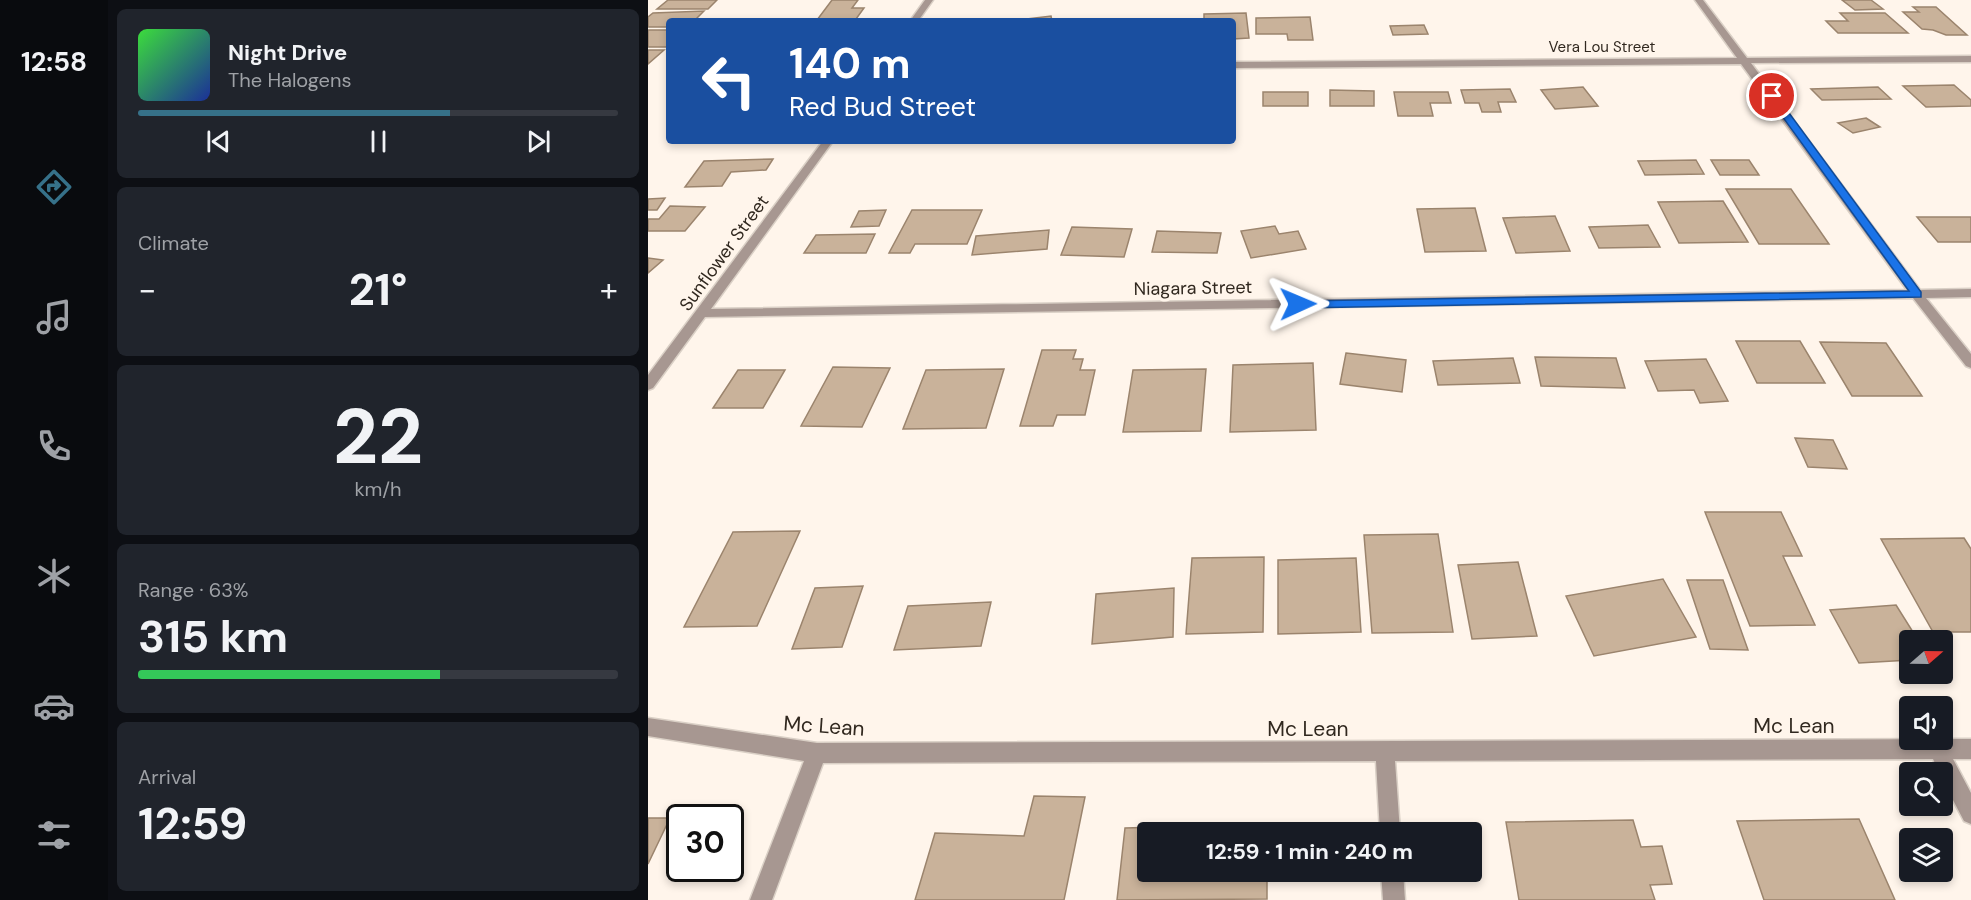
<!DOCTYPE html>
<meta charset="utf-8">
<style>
:root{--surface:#171b24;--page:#20242c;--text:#f1f3f6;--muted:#9ea1a6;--line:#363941;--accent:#367189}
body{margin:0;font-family:"DM Sans",sans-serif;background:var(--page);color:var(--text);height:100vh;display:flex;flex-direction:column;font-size:22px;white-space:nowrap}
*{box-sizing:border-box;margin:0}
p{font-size:20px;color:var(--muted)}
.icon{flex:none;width:33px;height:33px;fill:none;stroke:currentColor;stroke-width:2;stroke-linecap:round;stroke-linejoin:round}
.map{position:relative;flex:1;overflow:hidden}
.panel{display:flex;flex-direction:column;gap:9px;padding:9px;background:#0d0f14;width:540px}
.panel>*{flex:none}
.banner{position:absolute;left:18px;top:18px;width:570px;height:126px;border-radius:6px;box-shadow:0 3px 9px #0003;background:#1a4fa0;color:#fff;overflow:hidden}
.needle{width:39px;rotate:70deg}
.buttons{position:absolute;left:1251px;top:630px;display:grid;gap:12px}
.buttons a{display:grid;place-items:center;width:54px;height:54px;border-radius:6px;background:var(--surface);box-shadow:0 3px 9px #0003;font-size:30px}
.speed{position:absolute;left:18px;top:804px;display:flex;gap:12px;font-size:30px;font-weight:700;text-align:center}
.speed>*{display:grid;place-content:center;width:78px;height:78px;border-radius:50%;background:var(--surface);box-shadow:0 3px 9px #0003;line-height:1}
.speed .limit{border:3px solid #111;border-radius:9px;background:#fff;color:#111}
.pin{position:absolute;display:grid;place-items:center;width:51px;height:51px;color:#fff;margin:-26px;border:3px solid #fff;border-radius:50%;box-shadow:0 2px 6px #0007}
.me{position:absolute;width:66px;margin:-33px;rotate:89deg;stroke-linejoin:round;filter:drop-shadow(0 0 4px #0008)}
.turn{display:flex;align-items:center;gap:21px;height:126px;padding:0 24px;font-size:27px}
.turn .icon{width:78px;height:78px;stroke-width:2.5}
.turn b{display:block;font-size:42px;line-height:51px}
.big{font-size:45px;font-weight:700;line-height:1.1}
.panel .tile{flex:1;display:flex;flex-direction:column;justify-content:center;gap:9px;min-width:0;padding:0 21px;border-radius:9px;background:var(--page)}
.panel .dial{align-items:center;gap:0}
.dial b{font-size:78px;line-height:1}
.song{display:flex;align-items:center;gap:18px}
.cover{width:72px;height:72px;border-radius:9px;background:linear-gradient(135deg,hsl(120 70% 55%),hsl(230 70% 35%))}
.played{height:6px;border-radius:3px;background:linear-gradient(90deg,var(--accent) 65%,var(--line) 65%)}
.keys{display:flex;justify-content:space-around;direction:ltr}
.heat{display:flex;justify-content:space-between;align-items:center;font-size:33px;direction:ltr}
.charge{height:9px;border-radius:4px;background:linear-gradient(90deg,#34c759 63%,var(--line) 0)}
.trip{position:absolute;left:489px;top:822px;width:345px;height:60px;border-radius:6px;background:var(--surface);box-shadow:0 3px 9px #0003;font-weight:700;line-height:60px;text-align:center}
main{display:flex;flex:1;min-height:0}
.dock{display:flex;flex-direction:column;width:108px;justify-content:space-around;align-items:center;background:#090b0e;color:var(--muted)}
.dock .icon{width:42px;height:42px}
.dock .current{color:var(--accent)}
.dock b{font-size:27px;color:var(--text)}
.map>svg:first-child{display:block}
</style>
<main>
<nav class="dock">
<b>12:58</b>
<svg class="icon current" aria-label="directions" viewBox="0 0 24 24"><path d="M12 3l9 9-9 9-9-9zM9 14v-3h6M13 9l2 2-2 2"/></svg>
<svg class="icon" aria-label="music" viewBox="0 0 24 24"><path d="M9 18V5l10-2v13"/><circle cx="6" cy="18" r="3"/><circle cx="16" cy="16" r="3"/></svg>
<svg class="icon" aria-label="phone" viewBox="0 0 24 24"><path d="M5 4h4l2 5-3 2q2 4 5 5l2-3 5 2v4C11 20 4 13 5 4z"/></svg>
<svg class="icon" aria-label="climate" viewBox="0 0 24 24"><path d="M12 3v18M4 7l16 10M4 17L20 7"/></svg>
<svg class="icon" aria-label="car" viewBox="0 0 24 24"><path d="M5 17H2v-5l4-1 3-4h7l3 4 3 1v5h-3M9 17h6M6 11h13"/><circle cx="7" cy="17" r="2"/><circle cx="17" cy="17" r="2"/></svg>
<svg class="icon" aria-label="filters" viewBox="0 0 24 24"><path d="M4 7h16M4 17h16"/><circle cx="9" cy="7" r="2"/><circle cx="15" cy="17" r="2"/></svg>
</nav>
<section class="panel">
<div class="tile">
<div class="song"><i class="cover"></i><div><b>Night Drive</b><p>The Halogens</p></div></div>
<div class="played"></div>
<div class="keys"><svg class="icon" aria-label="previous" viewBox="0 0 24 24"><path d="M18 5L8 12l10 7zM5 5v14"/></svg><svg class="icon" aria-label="pause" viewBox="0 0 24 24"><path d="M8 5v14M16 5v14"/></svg><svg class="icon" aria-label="next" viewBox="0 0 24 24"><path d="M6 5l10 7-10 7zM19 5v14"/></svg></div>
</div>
<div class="tile"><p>Climate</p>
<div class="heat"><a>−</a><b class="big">21°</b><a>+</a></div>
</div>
<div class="tile dial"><b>22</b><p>km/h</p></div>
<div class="tile"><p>Range · 63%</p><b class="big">315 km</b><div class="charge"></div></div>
<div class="tile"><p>Arrival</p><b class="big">12:59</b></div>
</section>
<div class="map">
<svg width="1323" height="900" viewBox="0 0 1323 900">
<rect width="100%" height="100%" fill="#fff5eb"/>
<g fill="#c9b29a" stroke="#9b846d" stroke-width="1.5">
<path d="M20,0h49l-9,9h-51z"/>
<path d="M184,0h26l-6,8h12l-8,11 -39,1z"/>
<path d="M1194,0h29l12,9 -28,1z"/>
<path d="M1265,7h23l31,28h-21l-13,-5 -11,-1 -19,-17h16z"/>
<path d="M56,11l-10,10h-25v6h-21v-10l5,-4z"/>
<path d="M598,13l3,25 -16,1v-18h-29v-7z"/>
<path d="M1192,13h45l23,20h-70l-12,-12h22z"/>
<path d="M403,16l1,5h-41z"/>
<path d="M662,17l3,23h-25l-1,-6h-31v-16z"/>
<path d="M776,25l4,9 -35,1 -3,-9z"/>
<path d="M0,30h21v14l-3,3h-18z"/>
<path d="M0,50h16l-16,14z"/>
<path d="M1306,85l17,15v6l-45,1 -23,-21z"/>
<path d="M935,87l15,19 -43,3 -14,-19z"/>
<path d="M1230,87l13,12 -69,1 -11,-11z"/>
<path d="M862,89l6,13h-18l3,10h-19l-3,-9h-14l-4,-13z"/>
<path d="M682,90l44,1v15h-44z"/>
<rect x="615" y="92" width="45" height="14"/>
<path d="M746,92h54l3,11h-21l3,13h-35z"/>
<path d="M1218,118l14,9 -27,6 -15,-10z"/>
<path d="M125,159l-7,11 -35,2 -9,14 -37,1 19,-26z"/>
<path d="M1048,160l8,14 -59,1 -7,-14z"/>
<path d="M1063,160h38l10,15h-39z"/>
<path d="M1078,189h65l38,55h-70z"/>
<path d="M17,198l-8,12h-9v-11z"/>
<path d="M1075,201l25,41 -69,1 -21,-41z"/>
<path d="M22,206l35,1 -20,24h-37v-12h11z"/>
<path d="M827,208l11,43 -61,1 -8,-43z"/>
<path d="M238,210l-7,16 -28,1 8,-16z"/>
<path d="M264,210h70l-15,34h-52l-5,9h-21z"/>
<path d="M907,216l15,35 -54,2 -13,-35z"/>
<path d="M1269,217h54v25h-33z"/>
<path d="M1000,225l12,22 -61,1 -10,-21z"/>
<path d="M627,226l4,8 19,-3 8,18 -55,9 -10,-27z"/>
<path d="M424,227l60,2 -8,28 -63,-2z"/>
<path d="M401,230l-2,19 -75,6 4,-19z"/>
<path d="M509,231l64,2 -4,20 -65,-1z"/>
<path d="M227,234l-9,19h-62l12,-18z"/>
<path d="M0,258l15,2 -15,13z"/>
<path d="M1088,341h64l25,42h-68z"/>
<path d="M1172,342l66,1 36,53h-70z"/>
<path d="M394,350h34l-3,9h10l-3,11h15l-10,45h-28l-4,11h-33z"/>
<path d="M698,353l60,7 -4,32 -62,-8z"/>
<path d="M887,357l81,1 9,30 -84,-2z"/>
<path d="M865,358l7,25 -82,2 -5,-24z"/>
<path d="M1058,359l22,42 -28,2 -6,-13 -36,1 -13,-30z"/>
<path d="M665,363l3,67 -86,2 3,-67z"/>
<path d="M185,367l57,1 -28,59 -61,-1z"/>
<path d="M356,369l-18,59 -83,1 23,-59z"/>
<path d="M558,369l-5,62 -78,1 10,-62z"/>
<path d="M90,370h47l-22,38h-50z"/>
<path d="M1147,438l38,2 14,29 -39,-2z"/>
<path d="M1057,512h76l21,44h-19l32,69 -65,1z"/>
<path d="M152,531l-43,95 -73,1 49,-95z"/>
<path d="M790,534l15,98 -81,1 -8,-98z"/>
<path d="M1316,538l7,11v83h-38l-52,-93z"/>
<path d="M616,557l-1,75 -77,2 6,-76z"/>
<path d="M708,558l5,74 -83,2v-74z"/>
<path d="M870,562l19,74 -65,3 -14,-74z"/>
<path d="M1015,579l33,58 -102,19 -28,-60z"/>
<path d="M1039,580h36l25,70 -38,-1z"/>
<path d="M215,586l-21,61 -50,2 23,-61z"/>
<path d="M526,588l-1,49 -81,7 4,-50z"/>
<path d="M343,602l-10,44 -87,4 14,-44z"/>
<path d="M1248,605l22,35h-8v20l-51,3 -29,-53z"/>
<path d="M386,796l51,1 -21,103h-149l20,-67 89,3z"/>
<path d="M0,818h22l-22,46z"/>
<path d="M1211,819l36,81h-131l-27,-79z"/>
<path d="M985,820l8,27 21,-1 10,38 -22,1 5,15h-136l-13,-78z"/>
<path d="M620,824v8h-120v40h119v27l-150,1 8,-72z"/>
</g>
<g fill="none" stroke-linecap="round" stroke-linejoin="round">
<defs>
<g id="street">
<path d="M277,0h8l-15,21h-8z"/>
<path d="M1047,0h8l44,58 224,-2v6l-220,1 169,227 51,-1v8l-45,1 45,56v14l-5,-2 -53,-68 -1208,19 -52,71 -5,2v-15l175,-234h10l-122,168 1196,-19 -166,-226 -508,4v-6l504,-4z"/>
<path d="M0,718l169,25 1154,-4v20h-18l18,34v31l-7,-3 -22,-42v-7h-3l-6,-13 -538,2 5,71h-20l-4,-71 -553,2 -51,137h-22l54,-139 -156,-25z"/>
<path d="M733,872h22l2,28h-22z"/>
</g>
</defs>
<use href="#street" stroke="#dad0c6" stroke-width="3"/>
<use href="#street" fill="#a79791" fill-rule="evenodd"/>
</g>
<path fill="#1a73e8" stroke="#114b97" stroke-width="1.5" d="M1121,94h6l146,198v5l-623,11 -6,-4 6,-3 611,-10 -140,-193z"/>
<g text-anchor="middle" stroke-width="6" stroke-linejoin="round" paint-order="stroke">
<g font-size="15" fill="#31281f" stroke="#fff5eb">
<text x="954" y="52">Vera Lou Street</text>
</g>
<g font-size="18" fill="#31281f" stroke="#fff5eb">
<text transform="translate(76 253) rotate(-54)" y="6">Sunflower Street</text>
<text transform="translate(545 288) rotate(-1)" y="6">Niagara Street</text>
</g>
<g font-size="21" fill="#31281f" stroke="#fff5eb">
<text transform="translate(176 726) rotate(4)" y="7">Mc Lean</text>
<text x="1146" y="733">Mc Lean</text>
<text x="660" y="736">Mc Lean</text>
</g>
</g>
</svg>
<div class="buttons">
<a><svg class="needle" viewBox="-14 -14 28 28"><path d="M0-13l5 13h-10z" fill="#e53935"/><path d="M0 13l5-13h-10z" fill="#9ea1a6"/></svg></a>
<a><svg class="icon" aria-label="sound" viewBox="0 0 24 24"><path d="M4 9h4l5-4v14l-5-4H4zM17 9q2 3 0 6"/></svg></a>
<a><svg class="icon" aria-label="search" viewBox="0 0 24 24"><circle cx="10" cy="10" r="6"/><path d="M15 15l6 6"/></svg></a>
<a><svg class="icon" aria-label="layers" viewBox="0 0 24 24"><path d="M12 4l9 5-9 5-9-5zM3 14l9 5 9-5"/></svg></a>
</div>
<div class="speed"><div class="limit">30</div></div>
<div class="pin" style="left:1124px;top:96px;background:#d93025"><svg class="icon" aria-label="arrive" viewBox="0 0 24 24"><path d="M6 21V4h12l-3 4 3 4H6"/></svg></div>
<svg class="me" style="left:650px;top:304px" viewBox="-20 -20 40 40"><path d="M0-17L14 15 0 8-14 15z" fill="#1a73e8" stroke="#fff" stroke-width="4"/></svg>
<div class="trip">12:59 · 1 min · 240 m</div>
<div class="banner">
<div class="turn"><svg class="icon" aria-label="left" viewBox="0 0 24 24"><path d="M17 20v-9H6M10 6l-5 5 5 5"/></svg><div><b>140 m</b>Red Bud Street</div></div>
</div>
</div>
</main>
